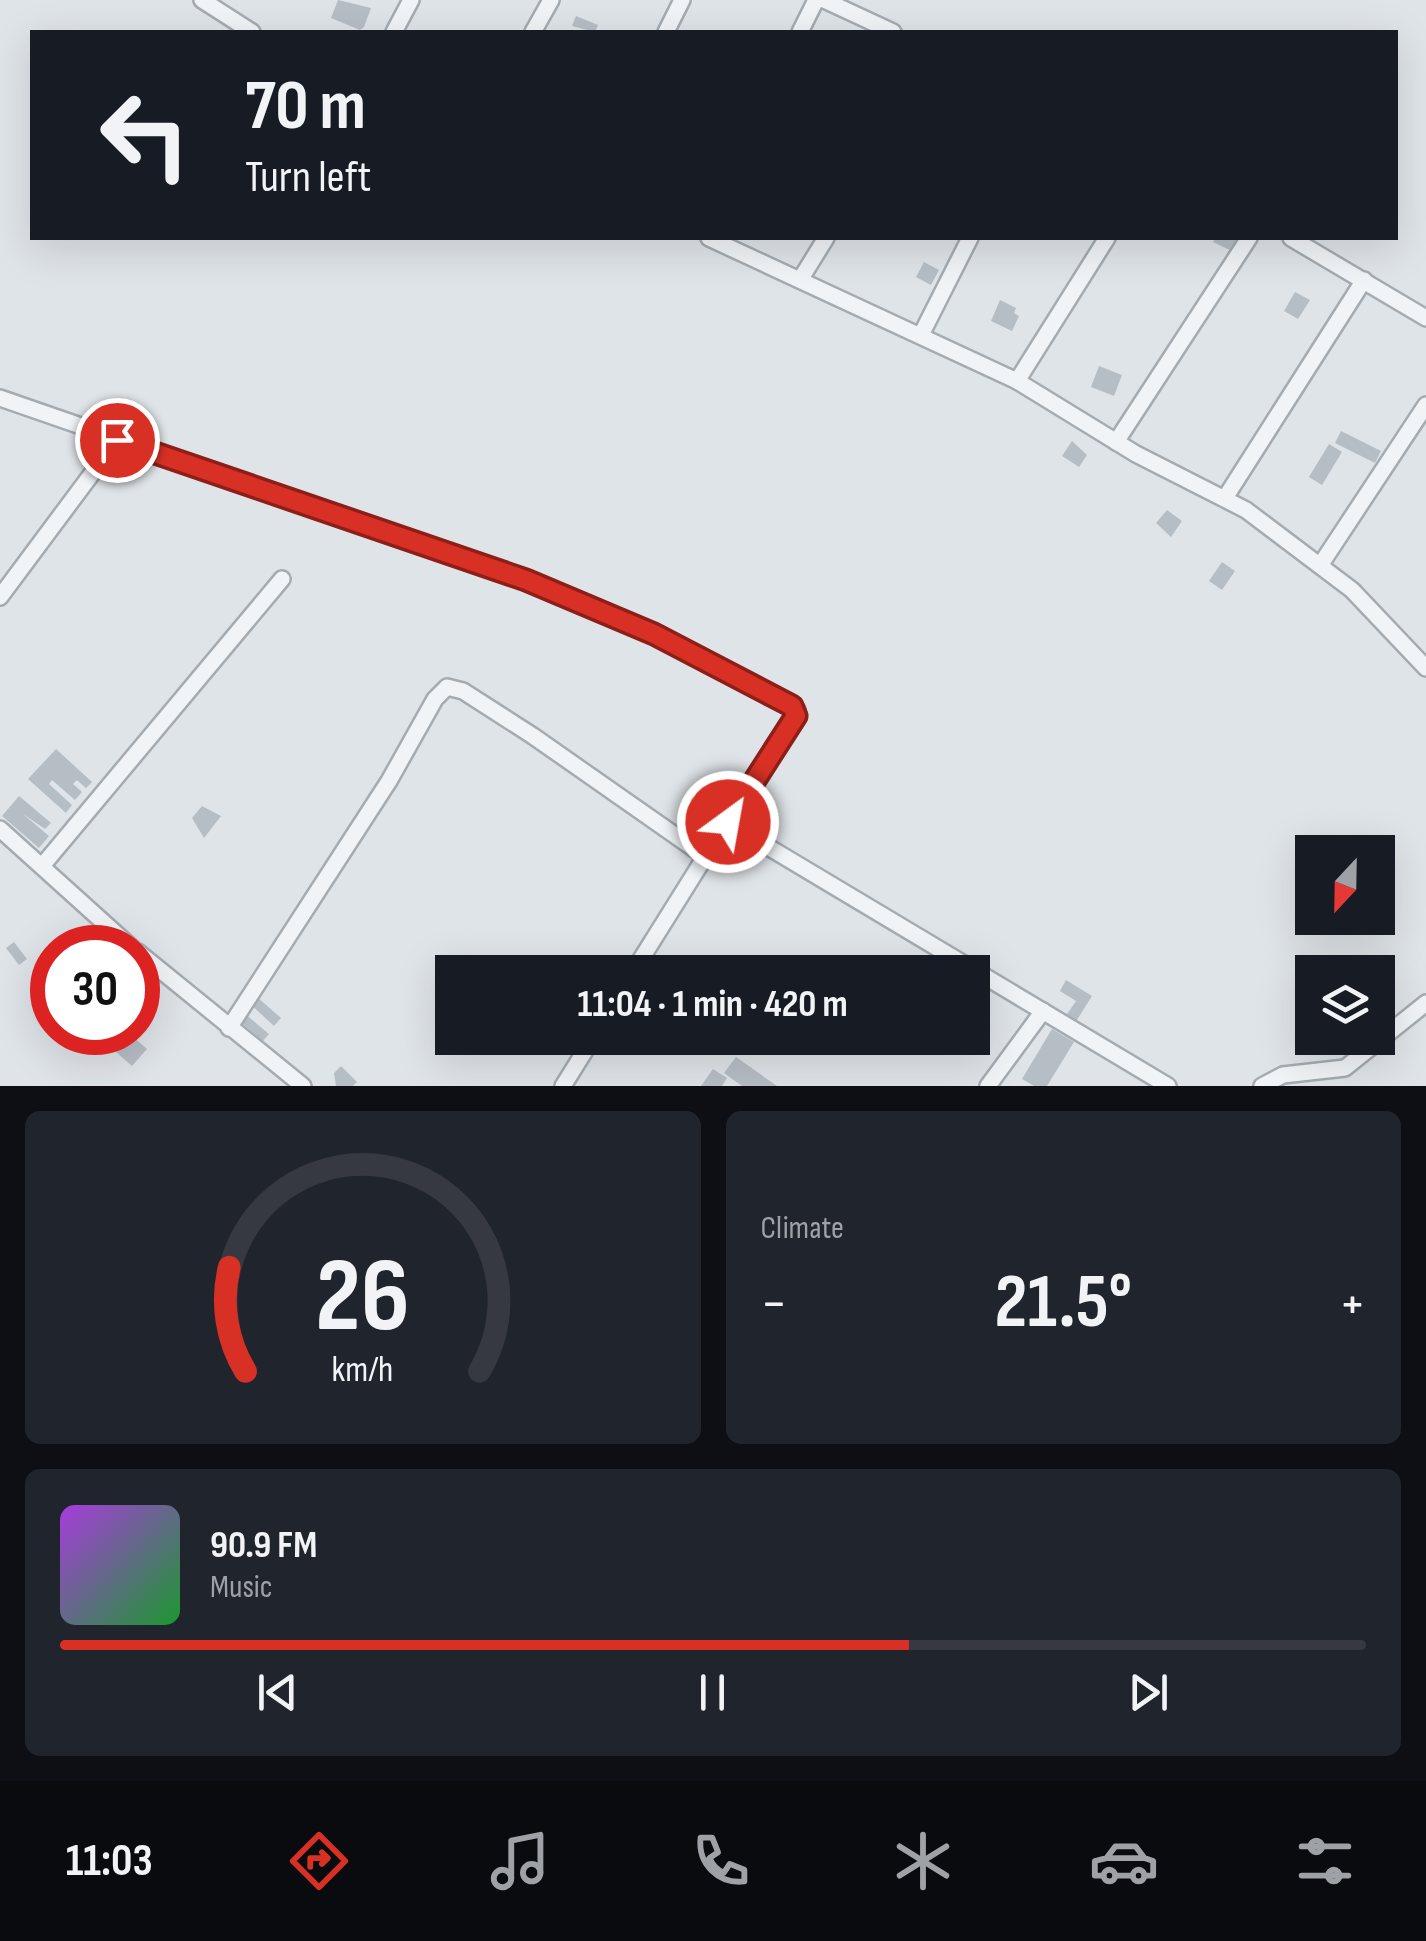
<!DOCTYPE html>
<meta charset="utf-8">
<style>
:root{--surface:#171b24;--page:#20242c;--text:#f1f3f6;--muted:#9ea1a6;--line:#363941;--accent:#d93025}
body{margin:0;font-family:"Sofia Sans Condensed",sans-serif;background:var(--page);color:var(--text);height:100vh;display:flex;flex-direction:column;font-size:38px;white-space:nowrap}
*{box-sizing:border-box;margin:0}
p{font-size:32px;color:var(--muted)}
.icon{flex:none;width:55px;height:55px;fill:none;stroke:currentColor;stroke-width:2;stroke-linecap:round;stroke-linejoin:round}
.map{position:relative;height:1086px;overflow:hidden}
.side{display:flex;flex-direction:column;gap:25px;padding:25px;background:#0d0f14;flex:1}
.side>*{flex:none}
.hud{position:absolute;left:30px;top:30px;width:1368px;height:210px;border-radius:0px;box-shadow:0 10px 40px #0002;background:#171b24;color:var(--text);overflow:hidden}
.needle{width:65px;rotate:202deg}
.buttons{position:absolute;left:1295px;top:835px;display:grid;gap:20px}
.buttons a{display:grid;place-items:center;width:100px;height:100px;border-radius:0px;background:var(--surface);box-shadow:0 10px 40px #0002;font-size:50px}
.speed{position:absolute;left:30px;top:925px;display:flex;gap:20px;font-size:50px;font-weight:700;text-align:center}
.speed>*{display:grid;place-content:center;width:130px;height:130px;border-radius:50%;background:var(--surface);box-shadow:0 10px 40px #0002;line-height:1}
.speed .limit{border:15px solid #d22;background:#fff;color:#111}
.pin{position:absolute;display:grid;place-items:center;width:85px;height:85px;color:#fff;margin:-42px;border:5px solid #fff;border-radius:50%;box-shadow:0 2px 10px #0007}
.me{position:absolute;width:110px;margin:-55px;rotate:32deg;stroke-linejoin:round;filter:drop-shadow(0 0 8px #0008)}
.turn{display:flex;align-items:center;gap:35px;height:210px;padding:0 50px;font-size:45px}
.turn .icon{width:130px;height:130px;stroke-width:2.5}
.turn b{display:block;font-size:70px;line-height:85px}
.big{font-size:75px;font-weight:700;line-height:1.1}
.side .widget{flex:1;display:flex;flex-direction:column;justify-content:center;gap:15px;min-width:0;padding:0 35px;border-radius:15px;background:var(--page)}
.side .dial{align-items:center;gap:0}
.dial svg{height:260px;overflow:visible;fill:none;stroke:var(--line);stroke-width:7;stroke-linecap:round;text-anchor:middle}
.dial text{fill:var(--text);stroke:none}
.song{display:flex;align-items:center;gap:30px}
.cover{width:120px;height:120px;border-radius:15px;background:linear-gradient(135deg,hsl(280 70% 55%),hsl(130 70% 35%))}
.played{height:10px;border-radius:5px;background:linear-gradient(90deg,var(--accent) 65%,var(--line) 65%)}
.keys{display:flex;justify-content:space-around;direction:ltr}
.heat{display:flex;justify-content:space-between;align-items:center;font-size:55px;direction:ltr}
.side .tiles{flex:1;display:grid;gap:25px;grid-template-columns:1fr 1fr}
.widget:last-child{grid-column:span 2}
.trip{position:absolute;left:435px;top:955px;width:555px;height:100px;border-radius:0px;background:var(--surface);box-shadow:0 10px 40px #0002;font-weight:700;line-height:100px;text-align:center}
.tabs{display:flex;height:160px;justify-content:space-around;align-items:center;background:#090b0e;color:var(--muted)}
.tabs .icon{width:70px;height:70px}
.tabs .selected{color:var(--accent)}
.tabs b{font-size:45px;color:var(--text)}
.map>svg:first-child{display:block}
</style>
<div class="map">
<svg width="1426" height="1086" viewBox="0 0 1426 1086">
<rect width="100%" height="100%" fill="#dfe4e8"/>
<g fill="#b6bec5">
<path d="M338,0l33,8 -7,19 -4,3 -29,-12z"/>
<path d="M576,16l22,9 -3,7 -23,-6z"/>
<path d="M1215,238h25l-6,14 -21,-10z"/>
<path d="M924,262l15,8 -8,15 -15,-8z"/>
<path d="M1295,292l15,8 -12,19 -14,-8z"/>
<path d="M1000,300l16,8 -2,5 5,3 -7,15 -21,-10z"/>
<path d="M1099,366l23,9 -8,21 -23,-9z"/>
<path d="M1341,431l40,20 -6,12 -40,-20z"/>
<path d="M1072,441l15,14 -8,12 -17,-11z"/>
<path d="M1329,444l13,8 -20,33 -13,-8z"/>
<path d="M1167,510l15,11 -11,16 -15,-14z"/>
<path d="M1222,562l13,9 -13,19 -13,-9z"/>
<path d="M56,749l36,33 -6,6 -9,-8 -4,4 9,8 -7,8 -23,-20 -3,4 23,21 -6,8 -38,-34z"/>
<path d="M19,796l32,27 -6,6 -22,-15 26,22 -10,12 -37,-32z"/>
<path d="M202,806l19,10 -17,22 -12,-20z"/>
<path d="M14,942l13,17 -8,6 -13,-17z"/>
<path d="M1066,980l26,16 -17,27 -10,-6 11,-16 -16,-10z"/>
<path d="M256,996l25,22 -7,8 -25,-23z"/>
<path d="M244,1013l25,21 -6,7 -25,-21z"/>
<path d="M1052,1029l22,13 -27,44h-13l-12,-7z"/>
<path d="M131,1035l16,14 -15,17 -16,-14z"/>
<path d="M736,1057l41,29h-35l-18,-13z"/>
<path d="M341,1066l16,16 -4,4h-17l-2,-13z"/>
<path d="M713,1069l14,9 -5,8h-21z"/>
</g>
<g fill="none" stroke-linecap="round" stroke-linejoin="round">
<defs>
<g id="minor">
<path d="M202,0l50,32"/>
<path d="M824,0l69,32"/>
<path d="M394,32l17,-32"/>
<path d="M533,32l18,-32"/>
<path d="M666,32l16,-32"/>
<path d="M800,32l16,-32"/>
<path d="M709,238l308,143 119,73 110,56 106,80 74,78"/>
<path d="M1291,238l135,80"/>
<path d="M800,280l26,-42"/>
<path d="M922,333l48,-95"/>
<path d="M1017,381l90,-143"/>
<path d="M0,398l526,182 128,54 143,76 -164,262"/>
<path d="M1116,442l133,-204"/>
<path d="M1225,498l139,-218"/>
<path d="M1321,564l105,-159"/>
<path d="M0,597l117,-157"/>
<path d="M728,823l440,263"/>
<path d="M0,829l132,119"/>
<path d="M42,866l240,-287"/>
<path d="M138,952l165,134"/>
<path d="M229,1028l160,-247 46,-82 12,-12 16,4 70,45 173,121"/>
<path d="M563,1086l30,-48"/>
<path d="M988,1086l55,-75"/>
<path d="M1262,1086l21,-11 62,-7 81,-65"/>
</g>
</defs>
<use href="#minor" stroke="#a4acb2" stroke-width="20"/>
<use href="#minor" stroke="#f1f4f7" stroke-width="15"/>
</g>
<g fill="none" stroke-linecap="round" stroke-linejoin="round">
<defs>
<path id="route" d="M117,440l409,140 128,54 138,72 4,10 -68,106"/>
</defs>
<use href="#route" stroke="#8d1f18" stroke-width="25"/>
<use href="#route" stroke="#d93025" stroke-width="18"/>
</g>
</svg>
<div class="buttons">
<a><svg class="needle" viewBox="-14 -14 28 28"><path d="M0-13l5 13h-10z" fill="#e53935"/><path d="M0 13l5-13h-10z" fill="#9ea1a6"/></svg></a>
<a><svg class="icon" aria-label="layers" viewBox="0 0 24 24"><path d="M12 4l9 5-9 5-9-5zM3 14l9 5 9-5"/></svg></a>
</div>
<div class="speed"><div class="limit">30</div></div>
<div class="pin" style="left:117px;top:440px;background:#d93025"><svg class="icon" aria-label="arrive" viewBox="0 0 24 24"><path d="M6 21V4h12l-3 4 3 4H6"/></svg></div>
<svg class="me" style="left:728px;top:822px" viewBox="-20 -20 40 40"><circle r="17" fill="#d93025" stroke="#fff" stroke-width="3"/><path d="M0-11L8 9 0 5-8 9z" fill="#fff"/></svg>
<div class="trip">11:04 · 1 min · 420 m</div>
<div class="hud">
<div class="turn"><svg class="icon" aria-label="left" viewBox="0 0 24 24"><path d="M17 20v-9H6M10 6l-5 5 5 5"/></svg><div><b>70 m</b>Turn left</div></div>
</div>
</div>
<section class="side">
<div class="tiles">
<div class="widget dial"><svg viewBox="0 0 100 80">
<path d="M14 69A42 42 0 1 1 86 69"/>
<path d="M14 69A42 42 0 0 1 9 37" stroke="#d93025"/>
<text x="50" y="56" font-size="32" font-weight="700">26</text>
<text x="50" y="72" font-size="11">km/h</text>
</svg></div>
<div class="widget"><p>Climate</p>
<div class="heat"><a>−</a><b class="big">21.5°</b><a>+</a></div>
</div>
<div class="widget">
<div class="song"><i class="cover"></i><div><b>90.9 FM</b><p>Music</p></div></div>
<div class="played"></div>
<div class="keys"><svg class="icon" aria-label="previous" viewBox="0 0 24 24"><path d="M18 5L8 12l10 7zM5 5v14"/></svg><svg class="icon" aria-label="pause" viewBox="0 0 24 24"><path d="M8 5v14M16 5v14"/></svg><svg class="icon" aria-label="next" viewBox="0 0 24 24"><path d="M6 5l10 7-10 7zM19 5v14"/></svg></div>
</div>
</div>
</section>
<nav class="tabs">
<b>11:03</b>
<svg class="icon selected" aria-label="directions" viewBox="0 0 24 24"><path d="M12 3l9 9-9 9-9-9zM9 14v-3h6M13 9l2 2-2 2"/></svg>
<svg class="icon" aria-label="music" viewBox="0 0 24 24"><path d="M9 18V5l10-2v13"/><circle cx="6" cy="18" r="3"/><circle cx="16" cy="16" r="3"/></svg>
<svg class="icon" aria-label="phone" viewBox="0 0 24 24"><path d="M5 4h4l2 5-3 2q2 4 5 5l2-3 5 2v4C11 20 4 13 5 4z"/></svg>
<svg class="icon" aria-label="climate" viewBox="0 0 24 24"><path d="M12 3v18M4 7l16 10M4 17L20 7"/></svg>
<svg class="icon" aria-label="car" viewBox="0 0 24 24"><path d="M5 17H2v-5l4-1 3-4h7l3 4 3 1v5h-3M9 17h6M6 11h13"/><circle cx="7" cy="17" r="2"/><circle cx="17" cy="17" r="2"/></svg>
<svg class="icon" aria-label="filters" viewBox="0 0 24 24"><path d="M4 7h16M4 17h16"/><circle cx="9" cy="7" r="2"/><circle cx="15" cy="17" r="2"/></svg>
</nav>
